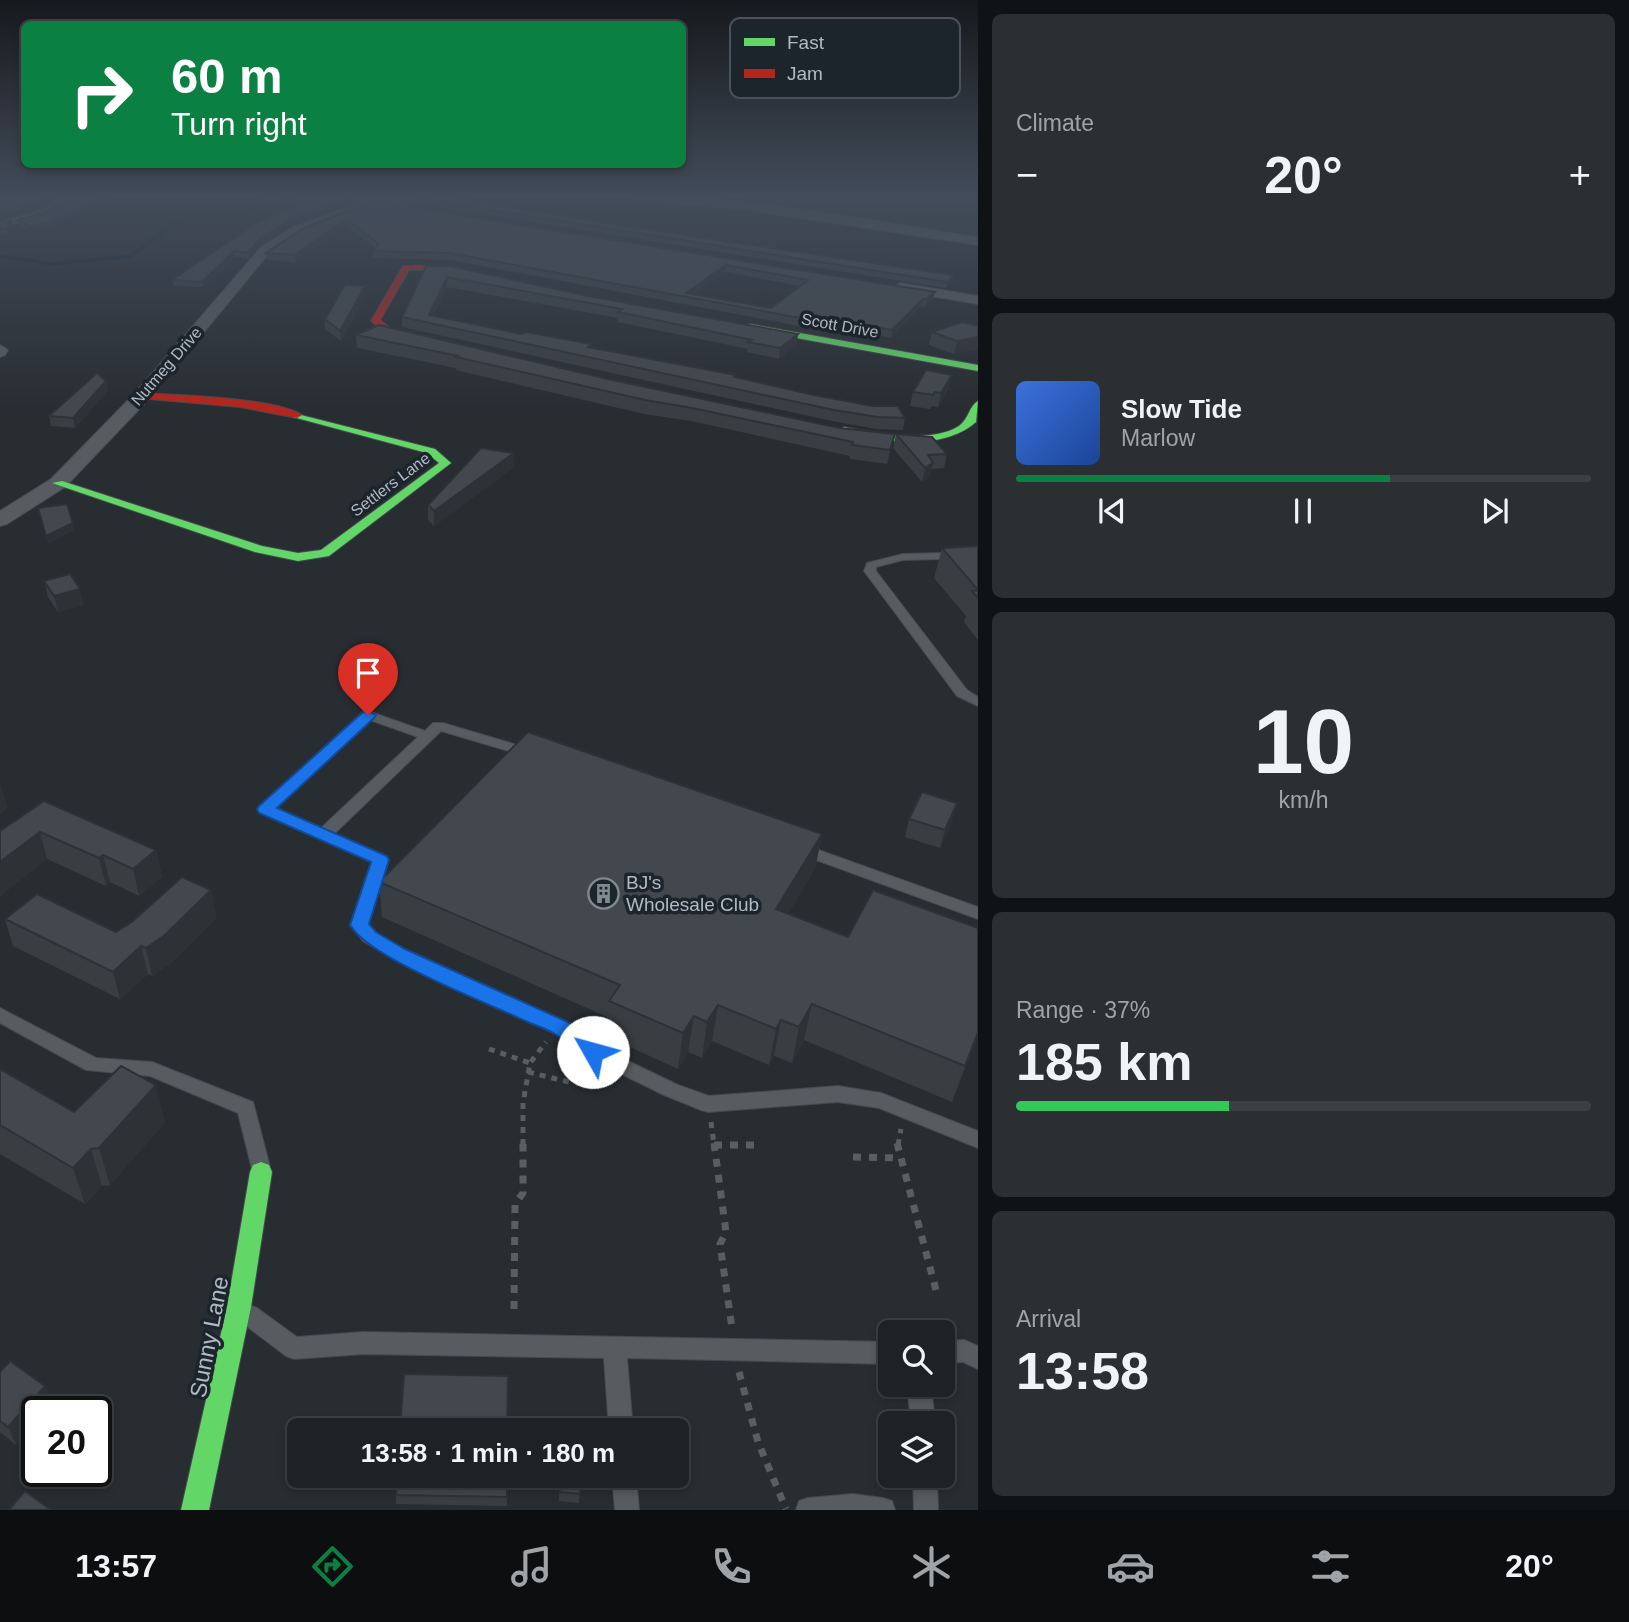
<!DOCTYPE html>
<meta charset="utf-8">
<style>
:root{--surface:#1e2226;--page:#2b2f32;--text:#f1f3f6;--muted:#a1a4a7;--line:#3c3f43;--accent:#0b8043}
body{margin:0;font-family:Helvetica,sans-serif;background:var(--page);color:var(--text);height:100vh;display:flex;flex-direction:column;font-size:26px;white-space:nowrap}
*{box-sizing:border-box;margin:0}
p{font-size:23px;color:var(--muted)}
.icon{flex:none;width:38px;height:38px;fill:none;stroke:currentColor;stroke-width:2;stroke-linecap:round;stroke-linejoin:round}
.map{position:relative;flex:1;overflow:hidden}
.drawer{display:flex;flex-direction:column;gap:14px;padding:14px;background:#101315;width:651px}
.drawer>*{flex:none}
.banner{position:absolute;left:21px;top:21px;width:665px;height:147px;border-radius:10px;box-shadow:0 4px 10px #0003,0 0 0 2px var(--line);background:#0b8043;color:#fff;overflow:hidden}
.controls{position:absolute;left:878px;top:1320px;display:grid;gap:14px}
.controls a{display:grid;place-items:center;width:77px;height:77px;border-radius:10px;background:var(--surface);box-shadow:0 4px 10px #0003,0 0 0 2px var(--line);font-size:35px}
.speed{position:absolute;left:21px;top:1396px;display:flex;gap:14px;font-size:35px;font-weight:700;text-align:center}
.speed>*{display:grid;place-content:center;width:91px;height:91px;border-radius:50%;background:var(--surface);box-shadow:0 4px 10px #0003,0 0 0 2px var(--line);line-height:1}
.speed .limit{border:4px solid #111;border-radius:10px;background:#fff;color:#111}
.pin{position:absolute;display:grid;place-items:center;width:60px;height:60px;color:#fff;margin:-72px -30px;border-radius:50% 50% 50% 0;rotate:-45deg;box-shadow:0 0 7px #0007}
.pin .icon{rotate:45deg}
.me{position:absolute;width:77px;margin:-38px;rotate:308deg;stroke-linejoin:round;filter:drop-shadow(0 0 5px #0008)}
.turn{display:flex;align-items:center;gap:24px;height:147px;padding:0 35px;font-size:32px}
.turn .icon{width:91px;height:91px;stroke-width:2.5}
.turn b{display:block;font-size:49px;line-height:60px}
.big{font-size:52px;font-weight:800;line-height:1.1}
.drawer .tile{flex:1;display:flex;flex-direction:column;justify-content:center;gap:10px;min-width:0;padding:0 24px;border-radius:10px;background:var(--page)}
.drawer .dial{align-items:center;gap:0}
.dial b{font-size:91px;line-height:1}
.song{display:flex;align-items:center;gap:21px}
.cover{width:84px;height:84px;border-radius:10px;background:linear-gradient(135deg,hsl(220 70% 55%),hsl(220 70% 35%))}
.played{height:7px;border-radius:4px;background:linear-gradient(90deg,var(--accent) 65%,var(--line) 65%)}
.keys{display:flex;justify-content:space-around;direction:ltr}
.heat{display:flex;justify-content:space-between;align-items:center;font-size:38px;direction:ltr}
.charge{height:10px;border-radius:5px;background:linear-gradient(90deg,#34c759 37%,var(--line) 0)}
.trip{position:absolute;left:287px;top:1418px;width:402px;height:70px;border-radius:10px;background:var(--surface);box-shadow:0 4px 10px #0003,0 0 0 2px var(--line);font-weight:800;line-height:70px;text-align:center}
.menu{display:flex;height:112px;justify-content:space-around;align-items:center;background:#0c0e0f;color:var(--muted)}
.menu .icon{width:49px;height:49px}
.menu .selected{color:var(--accent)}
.menu b{font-size:32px;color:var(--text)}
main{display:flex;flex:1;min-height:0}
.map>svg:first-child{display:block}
</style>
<main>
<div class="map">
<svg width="978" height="1510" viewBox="0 0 978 1510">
<rect width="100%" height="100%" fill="#282d32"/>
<path fill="#253637" d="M743,198h235v38l-245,-34z"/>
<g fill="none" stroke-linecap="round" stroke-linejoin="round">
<path stroke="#192633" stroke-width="3.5" d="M0,256l51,8 80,-8 37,-28 24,-12 4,-8 16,-10"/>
<defs>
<g id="lane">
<path d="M978,552v6l-75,2 -27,7v4l91,119 11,7v9l-21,-10 -93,-125 3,-8 36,-9z"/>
<path d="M368,711l57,20 8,-8h10l91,27 2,3 -7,4 -88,-26 -108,104 53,21 3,4 -21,64 7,9 29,17 164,74 31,23 79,38 31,11 129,-10 43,7 97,38v17l-99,-40 -41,-6 -130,10 -7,-2 -37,-15 -77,-38 -31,-23 -164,-76 -29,-17 -12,-16 21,-63 -112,-50 -2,-3 105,-97zM370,720l48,17 -98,92 -45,-21z"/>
<path d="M802,844l176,63v12l-181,-66 -3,-4 3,-4z"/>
<path d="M0,1008l96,50 56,4 101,40 17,65 -3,6 -7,3 -7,-3 -15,-60 -88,-37 -64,-6 -86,-47z"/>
<path d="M249,1305l8,3 40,29 66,-5 528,10v22l-264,-6 6,72h-24l-5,-72 -241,-4 -69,5 -8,-3 -45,-34 -3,-7 3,-7z"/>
<path d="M964,1340l14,6v23l-15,-7 -20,1v-22z"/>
<path d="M907,1384h24l4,39h-24z"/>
<path d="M612,1475h24l3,35h-24z"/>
<path d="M913,1475h24l1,35h-24z"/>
<path d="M853,1494l30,4 9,3 3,9h-99l3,-9 9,-3z"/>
</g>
<g id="street">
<path d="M65,198h15l-39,19 -33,8 -6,-4 32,-9z"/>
<path d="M344,198c19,0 51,-2 68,9l-6,3 -32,-5 -73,28 -31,19 -122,148 -83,87 -58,37 -7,2v-15l51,-32 85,-87 126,-146 31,-19 66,-24z"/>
<path d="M633,198c111,-4 235,23 345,39v8l-238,-36 -101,-8z"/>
<path d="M900,283l78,13v8l-83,-14 -2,-3z"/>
<path d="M0,345l8,5 -3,5 -5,2z"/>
</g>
<g id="fast">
<path d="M750,324l228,41v6l-231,-42v-4z"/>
<path d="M978,401l-2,21c-35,30 -90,19 -132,11l-5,-3 5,-3c31,6 87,17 115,-1 10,-7 10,-20 19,-25z"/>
<path d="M293,413l142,36 16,14 -122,93 -31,5 -43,-9 -203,-69 10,-2 200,65 36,7 23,-3 118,-87 -12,-10 -134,-36z"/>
<path d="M261,1162l8,3 3,7 -21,135 -42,203h-28l46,-203 23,-135 3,-7z"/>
</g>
<g id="jam">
<path d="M403,266h47l31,8 -4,2 -27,-6h-41l-29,50 14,11 33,8v4l-39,-8 -17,-14z"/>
<path d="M142,393c35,2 134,5 160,22l-5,3 -57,-11 -102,-9v-4z"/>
</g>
</defs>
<use href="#lane" stroke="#454a4f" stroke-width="2"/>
<use href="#street" stroke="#454a4f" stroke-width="2"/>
<use href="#fast" stroke="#454a4f" stroke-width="2"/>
<use href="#jam" stroke="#454a4f" stroke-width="2"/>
<g stroke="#595e62" stroke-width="5" stroke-dasharray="6 6" stroke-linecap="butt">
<path d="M489,1049l41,14"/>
<path d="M528,1072l45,11"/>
<path d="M711,1122l3,23"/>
<path d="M523,1145v-42l7,-40 16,-21"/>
<path d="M898,1145l3,-16"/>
</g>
<g stroke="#595e62" stroke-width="7" stroke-dasharray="8 8" stroke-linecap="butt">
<path d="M714,1143l12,89 -6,12 12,84"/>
<path d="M897,1143l40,151"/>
<path d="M714,1145h48"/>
<path d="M853,1157l48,1"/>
<path d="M514,1309l1,-105 8,-11v-50"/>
<path d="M739,1372l19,70 28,67"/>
</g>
<use href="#lane" fill="#575c61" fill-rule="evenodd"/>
<use href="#street" fill="#575c61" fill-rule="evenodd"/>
<use href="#fast" fill="#63d668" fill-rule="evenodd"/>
<use href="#jam" fill="#b3261e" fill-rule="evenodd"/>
</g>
<g fill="#393e43" fill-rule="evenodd">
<path d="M0,198l33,12 -32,8 4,4 6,-1 1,6 -4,7 -8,1z"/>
<path d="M252,198h99v5l-59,22 -31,19 -13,14 -13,-1 -32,30 -30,-1 -1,-6 123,-75z"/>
<path d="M384,198h69l191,31 310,46 -1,6 -8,7z"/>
<path d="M373,201l560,98 -8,8 -4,-1 -30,32 -71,-13 -5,4 -364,-69 -78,-2v-7l3,-3 -30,-22 -51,36 -28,-2 -1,-7zM725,272l75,14 -29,22 -77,-13z"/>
<path d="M41,214l9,14 -20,4 -12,-7 -1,-5z"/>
<path d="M426,266l371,78 -18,15 -32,-7 1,-3 -130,-27v-4l-171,-31 -13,29 302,61 169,41 -2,12 -27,-1 -44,-8 -430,-94v-10z"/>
<path d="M365,286v10l-24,45 -16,-12v-10z"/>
<path d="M379,325l513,123 -5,16 -37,-5v-3l-159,-35 -47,-7 -188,-44v-2l-99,-20 -1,-13z"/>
<path d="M978,326v23l-24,5 -25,-9 3,-13z"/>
<path d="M106,381l2,9 -33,38 -24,-2 -2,-10z"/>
<path d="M949,388l-11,19 -6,-1 -2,3 -20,-3 3,-14z"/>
<path d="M896,434l51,20 -3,14 -13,1 -2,8 -7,5 -29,-34z"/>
<path d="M514,453v14l-80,59 -6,-6v-15z"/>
<path d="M978,546v94l-14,-18 2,-6 -32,-38 8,-30z"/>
<path d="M44,581l40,24 -26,7 -10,-15z"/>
<path d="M44,801l112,49 6,27 -23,19 -29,-14 -4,4 -59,-27 -47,37z"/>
<path d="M909,819l43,2 -12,27 -35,-11z"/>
<path d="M822,834l-7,35 -27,45 60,23 130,-9v108l-26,66 -148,-62 -12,23 -18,-7 -5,9 -57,-24 -10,17 -14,-6 -10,17 -72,-33 1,-19 -225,-100 -3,-35z"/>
<path d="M211,890l5,28 -45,45 -19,13 -4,-2 -28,25 -107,-53 -8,-27 111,13z"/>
<path d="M0,1069l74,43 91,10 -55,63 -8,1 -17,18 -85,-50z"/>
<path d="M0,1372l45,14 8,18 -37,41 -16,-13z"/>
<path d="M507,1475v31l-111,-2v-9z"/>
<path d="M560,1475h21l-2,28 -20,-2z"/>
</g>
<g fill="#2e3237">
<path d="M47,198h12l-26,12 -32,8v5l-1,-10z"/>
<path d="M103,198h12l-65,30 -20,4 -1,-6z"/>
<path d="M351,198v5l-59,22 -31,19 -13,14v-5l12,-15 31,-18z"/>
<path d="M346,219v7l-51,36v-7z"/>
<path d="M11,221l1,6 -4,7 -1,-5z"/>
<path d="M234,251l1,6 -32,30 -1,-5z"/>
<path d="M726,265l-1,7 -35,26 -4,-5z"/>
<path d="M954,275l-1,6 -8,7 2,-6z"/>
<path d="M447,277v10l-17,38 -1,-10z"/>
<path d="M365,286v10l-24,45 -1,-10z"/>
<path d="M935,292l-2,7 -8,8 2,-8z"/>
<path d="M923,299l-2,7 -30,32 1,-8z"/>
<path d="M822,317l-2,8 -5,4 1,-8z"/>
<path d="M798,334l-1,10 -18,15 1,-11z"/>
<path d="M978,337v12l-24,5 3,-13z"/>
<path d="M952,375l-3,13 -11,19 3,-14z"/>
<path d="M106,381l2,9 -33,38 -2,-10z"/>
<path d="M895,434l-3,14 -5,16 3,-14z"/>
<path d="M514,453v14l-80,59v-15z"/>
<path d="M933,463l-4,14 -7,5 3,-14z"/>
<path d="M73,523l2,7 -27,14 -2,-8z"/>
<path d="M80,589l4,16 -26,7 -4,-16z"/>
<path d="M0,782l8,26 -8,6z"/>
<path d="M957,803l-5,18 -12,27 5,-18z"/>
<path d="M40,832l7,27 -47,37v-34z"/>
<path d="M822,834l-7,35 -45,76 6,-36z"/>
<path d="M156,850l6,27 -23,19 -6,-27z"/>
<path d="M103,855l7,27 -4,4 -7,-28z"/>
<path d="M211,890l5,28 -45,45 -19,13 -6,-28z"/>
<path d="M141,946l7,28 -28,25 -7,-27z"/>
<path d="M812,1004l-8,36 -12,23 7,-36z"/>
<path d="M718,1005l-6,36 -10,17 5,-36z"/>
<path d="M694,1016l-6,36 -10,17 5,-36z"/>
<path d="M781,1020l-7,36 -5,9 7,-36z"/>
<path d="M978,1032v4l-26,66 13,-36z"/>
<path d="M156,1085l9,37 -55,63 -11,-37z"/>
<path d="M91,1149l11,37 -17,18 -12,-36z"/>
<path d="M45,1386l8,18 -8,8h-8v10l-21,23 -8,-18z"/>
</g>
<g fill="#42484e" stroke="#2e3237" stroke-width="2" fill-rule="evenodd">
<path d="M0,198h47l-15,6 -32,9v1z"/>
<path d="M75,198h28l-54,25 -20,3 -12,-6 24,-6z"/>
<path d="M281,198h70l-60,22 -31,18 -12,15 -14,-2 -32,31 -30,-2 81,-55 50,-24z"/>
<path d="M415,198h38l191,31 310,46 -7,7z"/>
<path d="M373,201l562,91 -8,7h-4l-31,31 -70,-13 -6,4 -366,-68 -77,-2 6,-7 -33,-25 -51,36 -29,-2 36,-24zM726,265l82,15 -37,28 -85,-15z"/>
<path d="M0,218l5,4 6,-1 -4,8h-7z"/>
<path d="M426,266h24l138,30 210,38 -18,14 -32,-6 4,-2 -134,-28 4,-3 -175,-32 -18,38 93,19 4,-2 65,12 -3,3 148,28 -2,2 80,18 59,11h25l7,12 -27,-1 -44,-7 -432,-93z"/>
<path d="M345,285l20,1 -25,45 -15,-12z"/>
<path d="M962,322l16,4v11l-21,4 -25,-9z"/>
<path d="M379,325l229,54 232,49 55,6 -5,16 -38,-5 1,-3 -161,-34 -47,-8 -189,-43 2,-1 -102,-21z"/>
<path d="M926,370l26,5 -11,18 -6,-1 -2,3 -20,-3z"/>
<path d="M97,373l9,8 -33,37 -24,-2z"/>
<path d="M896,434l36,3 15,17 -19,1 5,8 -8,5z"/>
<path d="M481,448l33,5 -80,58 -6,-6z"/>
<path d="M67,504l6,19 -27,13 -8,-28z"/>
<path d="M978,546v52l-6,-7 6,-1 -36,-42z"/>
<path d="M70,574l10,15 -26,7 -10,-15z"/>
<path d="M528,732l294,102 -46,75 72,28 25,-47 105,38v104l-13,34 -153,-62 -13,23 -18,-7 -5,9 -58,-24 -11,17 -13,-6 -11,17 -74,-32 11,-16 -241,-103z"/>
<path d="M922,792l35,11 -12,27 -36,-11z"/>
<path d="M44,801l112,49 -23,19 -30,-14 -4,3 -59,-26 -40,30v-31z"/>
<path d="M182,877l29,13 -46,45 -19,13 -5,-2 -28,26 -108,-53 32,-25 79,38 17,-11z"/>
<path d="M121,1066l35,19 -57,63 -8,1 -18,19 -73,-43v-56l74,43z"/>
<path d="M10,1361l35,25 -37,41 -8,-6v-49z"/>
<path d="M404,1374l104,2 -1,54h-107z"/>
<path d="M397,1475h110v22l-111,-2z"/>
<path d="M561,1475h20l-1,19 -20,-2z"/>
<path d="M25,1491l26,19h-42z"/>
</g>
<linearGradient id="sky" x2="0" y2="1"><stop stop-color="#16191c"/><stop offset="0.48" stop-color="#424c5a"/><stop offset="1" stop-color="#424c5a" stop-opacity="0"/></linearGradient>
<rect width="978" height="409" fill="url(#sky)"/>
<path fill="#1a73e8" stroke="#114b97" stroke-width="2" d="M368,711l8,4 -3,4 -96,89 110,48 2,4 -20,64 7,8 29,17 165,74 30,24 3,5 -3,6c-18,6 -31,-15 -45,-24 -8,-5 -17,-8 -25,-11 -40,-19 -160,-64 -180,-98l21,-63 -112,-49 -2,-4 2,-3 104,-94z"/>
<defs>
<symbol id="building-ring" viewBox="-11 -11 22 22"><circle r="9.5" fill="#1c242c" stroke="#818991" stroke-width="1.5"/><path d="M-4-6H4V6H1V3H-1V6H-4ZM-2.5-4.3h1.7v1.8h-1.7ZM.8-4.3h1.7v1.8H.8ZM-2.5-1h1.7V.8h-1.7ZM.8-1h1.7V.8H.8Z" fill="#818991"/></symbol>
</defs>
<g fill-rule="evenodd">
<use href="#building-ring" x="586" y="876" width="35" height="35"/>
</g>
<g text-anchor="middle" stroke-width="7" stroke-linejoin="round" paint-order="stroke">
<g font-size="16" fill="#b1bac4" stroke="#1c242c">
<text transform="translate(840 325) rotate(10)" y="6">Scott Drive</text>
<text transform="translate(166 366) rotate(-49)" y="6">Nutmeg Drive</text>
<text transform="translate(390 484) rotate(-37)" y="6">Settlers Lane</text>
</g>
<g font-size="19" fill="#b1bac4" stroke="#1c242c" text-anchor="start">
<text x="626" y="889">BJ's<tspan x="626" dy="22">Wholesale Club</tspan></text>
</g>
<g font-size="23" fill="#b1bac4" stroke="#1c242c">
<text transform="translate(209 1337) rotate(-79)" y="8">Sunny Lane</text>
</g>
</g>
<rect x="730" y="18" width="230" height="80" rx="10" fill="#1c242c" stroke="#49515a" stroke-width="2"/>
<rect x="744" y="38" width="31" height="8" fill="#63d668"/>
<rect x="744" y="69" width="31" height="9" fill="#b3261e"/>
<g font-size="19" fill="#b1bac4">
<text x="787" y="49">Fast</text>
<text x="787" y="80">Jam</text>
</g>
</svg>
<div class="controls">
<a><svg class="icon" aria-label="search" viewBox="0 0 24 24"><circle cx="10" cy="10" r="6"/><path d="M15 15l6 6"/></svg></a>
<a><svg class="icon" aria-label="layers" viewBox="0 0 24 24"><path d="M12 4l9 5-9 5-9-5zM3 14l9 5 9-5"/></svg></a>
</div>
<div class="speed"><div class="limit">20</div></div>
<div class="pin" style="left:368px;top:715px;background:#d93025"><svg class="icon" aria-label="arrive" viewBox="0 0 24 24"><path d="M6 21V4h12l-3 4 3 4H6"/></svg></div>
<svg class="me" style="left:593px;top:1052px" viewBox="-20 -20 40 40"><circle r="19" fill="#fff"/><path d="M0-13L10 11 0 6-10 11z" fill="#1a73e8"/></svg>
<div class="trip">13:58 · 1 min · 180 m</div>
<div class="banner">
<div class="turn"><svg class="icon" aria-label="right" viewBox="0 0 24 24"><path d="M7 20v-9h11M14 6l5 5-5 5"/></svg><div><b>60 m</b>Turn right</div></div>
</div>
</div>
<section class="drawer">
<div class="tile"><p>Climate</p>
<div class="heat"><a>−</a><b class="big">20°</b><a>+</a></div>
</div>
<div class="tile">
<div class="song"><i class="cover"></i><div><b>Slow Tide</b><p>Marlow</p></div></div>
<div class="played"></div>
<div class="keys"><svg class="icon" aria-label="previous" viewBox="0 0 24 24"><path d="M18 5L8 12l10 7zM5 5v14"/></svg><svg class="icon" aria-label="pause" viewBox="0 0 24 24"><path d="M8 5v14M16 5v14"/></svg><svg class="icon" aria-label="next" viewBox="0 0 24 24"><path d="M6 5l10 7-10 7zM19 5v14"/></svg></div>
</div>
<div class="tile dial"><b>10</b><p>km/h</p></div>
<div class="tile"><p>Range · 37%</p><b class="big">185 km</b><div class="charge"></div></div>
<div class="tile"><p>Arrival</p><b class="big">13:58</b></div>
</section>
</main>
<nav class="menu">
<b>13:57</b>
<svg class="icon selected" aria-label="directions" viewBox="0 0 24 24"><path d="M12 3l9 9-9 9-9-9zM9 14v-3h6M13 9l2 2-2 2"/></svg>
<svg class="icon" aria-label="music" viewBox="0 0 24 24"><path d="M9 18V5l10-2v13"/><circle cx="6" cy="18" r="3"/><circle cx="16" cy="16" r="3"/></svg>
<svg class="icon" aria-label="phone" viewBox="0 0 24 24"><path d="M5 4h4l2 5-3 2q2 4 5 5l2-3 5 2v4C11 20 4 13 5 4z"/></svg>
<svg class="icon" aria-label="climate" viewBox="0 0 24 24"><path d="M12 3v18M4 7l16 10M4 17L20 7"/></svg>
<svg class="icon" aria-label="car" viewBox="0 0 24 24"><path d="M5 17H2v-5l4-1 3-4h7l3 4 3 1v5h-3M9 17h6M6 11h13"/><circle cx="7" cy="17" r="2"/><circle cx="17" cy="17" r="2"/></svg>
<svg class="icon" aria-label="filters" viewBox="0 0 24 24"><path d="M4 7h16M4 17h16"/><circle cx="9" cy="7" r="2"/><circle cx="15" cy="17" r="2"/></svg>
<b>20°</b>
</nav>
